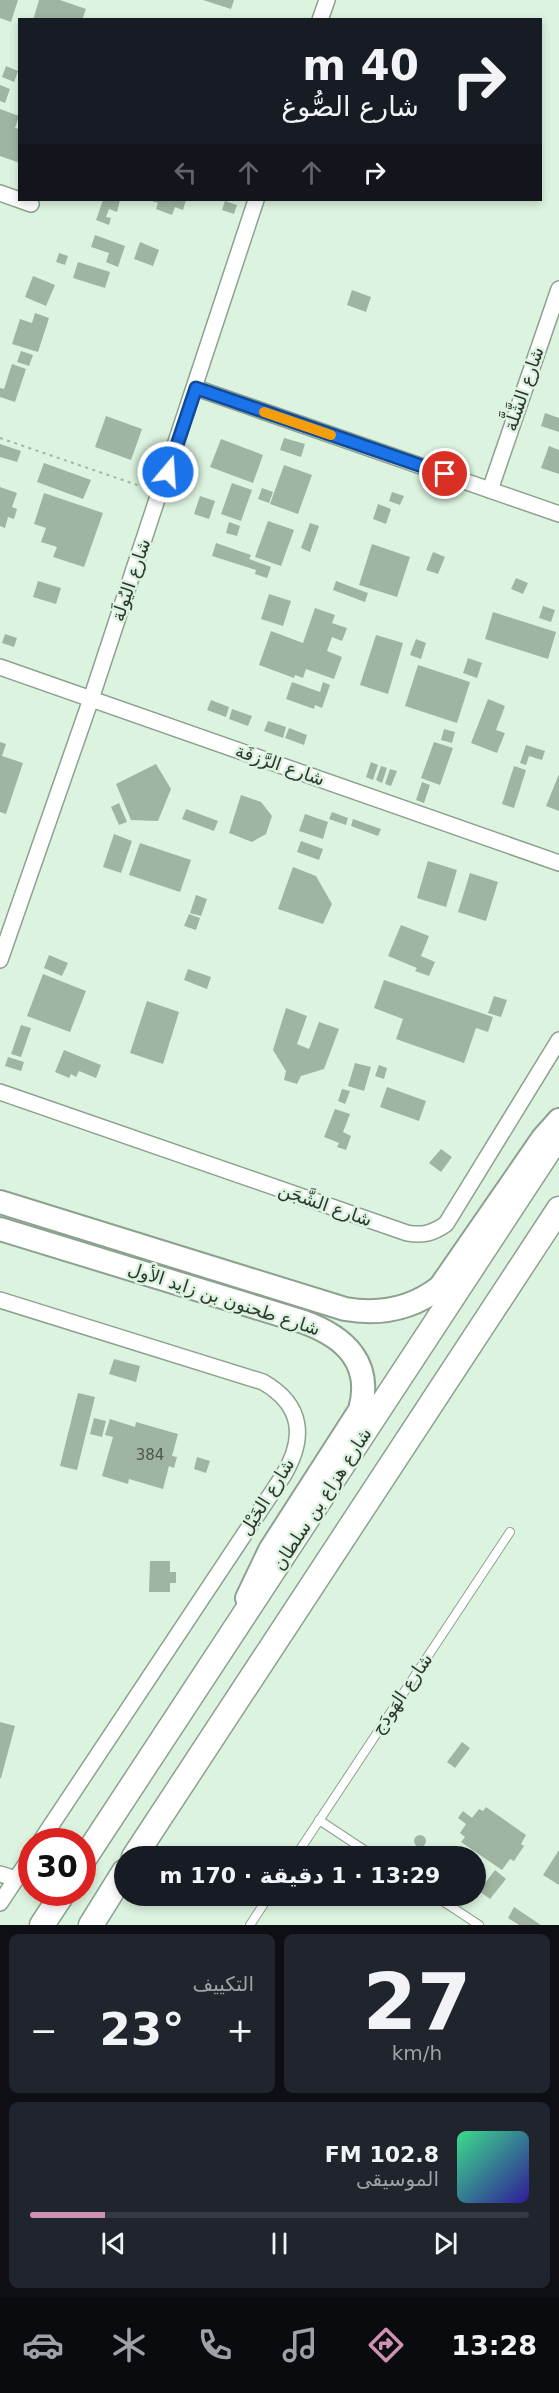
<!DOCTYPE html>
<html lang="ar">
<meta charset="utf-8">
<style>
:root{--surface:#171b24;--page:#20242c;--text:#f1f3f6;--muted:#9ea1a6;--line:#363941;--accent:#d092b2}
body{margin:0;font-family:"DejaVu Sans","Noto Naskh Arabic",sans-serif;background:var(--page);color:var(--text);direction:rtl;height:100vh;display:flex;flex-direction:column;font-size:22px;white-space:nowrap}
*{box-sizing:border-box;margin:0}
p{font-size:20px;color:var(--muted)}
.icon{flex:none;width:33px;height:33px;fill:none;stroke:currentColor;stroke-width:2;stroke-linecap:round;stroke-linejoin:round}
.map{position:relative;height:1925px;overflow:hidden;direction:ltr}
.panel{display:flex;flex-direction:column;gap:9px;padding:9px;background:#0d0f14;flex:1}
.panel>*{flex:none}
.top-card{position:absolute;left:18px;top:18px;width:524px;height:183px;border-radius:0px;box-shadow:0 3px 9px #0003;direction:rtl;background:#171b24;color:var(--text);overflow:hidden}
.speed{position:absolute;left:18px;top:1828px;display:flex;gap:12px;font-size:30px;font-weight:700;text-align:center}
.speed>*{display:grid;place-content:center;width:78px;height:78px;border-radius:50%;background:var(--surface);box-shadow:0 3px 9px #0003;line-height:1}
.speed .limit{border:9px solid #d22;background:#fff;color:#111}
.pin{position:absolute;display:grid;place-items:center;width:51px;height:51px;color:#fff;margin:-26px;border:3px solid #fff;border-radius:50%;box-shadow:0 2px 6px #0007}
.me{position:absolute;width:66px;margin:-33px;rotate:18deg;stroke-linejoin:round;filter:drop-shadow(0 0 4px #0008)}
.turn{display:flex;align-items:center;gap:21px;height:126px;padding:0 24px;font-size:27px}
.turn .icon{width:78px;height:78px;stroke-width:2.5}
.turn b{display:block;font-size:42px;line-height:51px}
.lanes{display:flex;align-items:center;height:57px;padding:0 24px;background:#0003;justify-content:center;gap:30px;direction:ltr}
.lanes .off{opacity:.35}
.big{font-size:45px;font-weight:700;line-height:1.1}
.panel .widget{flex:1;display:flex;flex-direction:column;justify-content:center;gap:9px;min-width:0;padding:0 21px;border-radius:9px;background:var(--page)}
.panel .dial{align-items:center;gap:0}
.dial b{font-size:78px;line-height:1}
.song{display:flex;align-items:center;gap:18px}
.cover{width:72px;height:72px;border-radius:9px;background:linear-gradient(135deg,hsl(150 70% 55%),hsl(250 70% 35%))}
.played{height:6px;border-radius:3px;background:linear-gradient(90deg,var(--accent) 15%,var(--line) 15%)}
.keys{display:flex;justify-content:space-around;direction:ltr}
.heat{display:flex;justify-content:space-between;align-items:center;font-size:33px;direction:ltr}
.panel .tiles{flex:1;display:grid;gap:9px;grid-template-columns:1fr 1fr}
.widget:last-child{grid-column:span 2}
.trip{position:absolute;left:114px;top:1846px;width:372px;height:60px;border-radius:30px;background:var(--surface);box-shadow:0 3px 9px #0003;font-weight:700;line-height:60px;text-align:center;direction:rtl}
.menu{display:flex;height:96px;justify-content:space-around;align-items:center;background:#090b0e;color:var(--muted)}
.menu .icon{width:42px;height:42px}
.menu .current{color:var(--accent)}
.menu b{font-size:27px;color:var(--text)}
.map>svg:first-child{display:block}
</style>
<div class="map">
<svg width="559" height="1925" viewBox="0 0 559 1925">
<rect width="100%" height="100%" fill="#dcf4df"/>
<g fill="#9fb5a1">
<path d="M0,0h18l-7,22 -11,-4z"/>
<path d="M39,0h21l26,9 -4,11h-49z"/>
<path d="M203,0h31l-3,9z"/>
<path d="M6,66l12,5 -4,11 -12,-5z"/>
<path d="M0,85l10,4 -5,14 -5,-2z"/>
<path d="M0,109l19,7 -4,12 5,1v34l-20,-7z"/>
<path d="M103,200h17l-3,12 -8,-3 -3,8 5,1 -2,7 -13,-5z"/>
<path d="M149,200h37l-3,10 -8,-3 -3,8 -16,-6 2,-6z"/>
<path d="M225,201l12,4 -3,9 -12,-4z"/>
<path d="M95,235l30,11 -7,21 -12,-5 3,-9 -18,-6z"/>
<path d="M140,242l19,8 -6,16 -19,-7z"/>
<path d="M59,253l9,3 -3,9 -9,-3z"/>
<path d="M78,262l32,10 -5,16 -32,-10z"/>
<path d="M33,276l22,9 -9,21 -21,-9z"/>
<path d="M352,290l19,7 -5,15 -19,-7z"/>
<path d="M35,313l14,5 -11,34 -26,-8 8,-25 12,4z"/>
<path d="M21,351l12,4 -4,11 -12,-4z"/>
<path d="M12,364l14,5 -11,33 -15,-5v-9l4,1z"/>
<path d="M545,413l14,5v14l-18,-6z"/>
<path d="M106,416l36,13 -11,31 -36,-13z"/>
<path d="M284,438l21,6 -4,13 -21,-7z"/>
<path d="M221,439l42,16 -10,28 -43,-16z"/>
<path d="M0,444l21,7 -4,11 -17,-5z"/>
<path d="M549,446l10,4v24l-18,-6z"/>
<path d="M44,463l47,17 -8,19 -46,-17z"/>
<path d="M284,465l28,10 -14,39 -28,-10z"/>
<path d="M232,483l20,7 -11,31 -20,-7z"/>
<path d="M0,487l17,6 -5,14 5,2 -3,10 -6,-2 -3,11 -5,-2z"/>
<path d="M262,488l11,4 -4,11 -11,-4z"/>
<path d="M392,492l12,4 -4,9 -11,-4z"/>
<path d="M44,493l59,20 -19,54 -31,-10 4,-10 -16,-5 5,-14 -12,-4z"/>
<path d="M200,496l15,5 -6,18 -15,-5z"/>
<path d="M378,504l13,5 -5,15 -13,-5z"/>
<path d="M268,521l26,9 -13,36 -26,-9z"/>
<path d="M229,522l11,4 -3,10 -11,-3z"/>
<path d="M310,523l9,3 -9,26 -9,-4z"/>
<path d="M216,543l35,12 -2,4 22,8 -4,11 -12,-4 1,-4 -44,-14z"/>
<path d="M372,544l38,13 -13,40 -38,-12z"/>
<path d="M433,552l12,5 -7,17 -12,-4z"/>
<path d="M516,578l12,5 -5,11 -12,-5z"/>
<path d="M38,581l23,7 -5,16 -23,-7z"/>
<path d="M336,581l32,12 -3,9 -32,-12z"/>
<path d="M269,594l22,7 -8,25 -22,-7z"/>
<path d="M543,606l12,4 -4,12 -12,-4z"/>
<path d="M315,608l20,7 -3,8 15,5 -5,13 -10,-4 -5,14 15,6 -8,22 -28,-10 -3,9 -8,-3 -1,3 -35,-13 12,-34 32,12z"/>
<path d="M493,612l63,20 -8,27 -63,-20z"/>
<path d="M5,634l12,4 -3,9 -12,-4z"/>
<path d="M376,635l27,8 -15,51 -28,-9z"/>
<path d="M416,639l10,4 -5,16 -11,-4z"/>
<path d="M468,658l14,5 -5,15 -14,-5z"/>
<path d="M418,665l52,17 -13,41 -52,-17z"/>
<path d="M292,682l28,10 3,-10 7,3 -8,23 -7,-3 -1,4 -28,-10z"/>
<path d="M488,699l17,7 -9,24 9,3 -8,20 -26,-10z"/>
<path d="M211,700l18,7 -3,10 -19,-7z"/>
<path d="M232,709l20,7 -4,10 -19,-7z"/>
<path d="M268,721l18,6 -3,11 -19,-7z"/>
<path d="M289,728l18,7 -3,10 -19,-7z"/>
<path d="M444,729l11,3 -3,11 -11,-3z"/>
<path d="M0,742l6,2 -4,12 21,7 -17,51 -6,-2z"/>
<path d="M434,742l19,6 -13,37 -19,-7z"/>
<path d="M526,745l19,6 -3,9 -13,-4 -3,9 -6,-2z"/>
<path d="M371,762l7,3 -5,15 -7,-3z"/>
<path d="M156,764l15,25 -13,32 -27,-1 -15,-36z"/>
<path d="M381,766l6,2 -5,15 -6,-3z"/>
<path d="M514,766l12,4 -12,38 -12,-4z"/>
<path d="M390,769l7,2 -6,15 -6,-2z"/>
<path d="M559,774v37l-13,-5z"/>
<path d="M422,782l8,3 -6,18 -8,-3z"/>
<path d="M241,795l20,7 11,14 -6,18 -14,8 -23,-9z"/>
<path d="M119,803l8,19 -8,3 -8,-18z"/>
<path d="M186,809l32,12 -4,10 -32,-12z"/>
<path d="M332,812l16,6 -2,7 -17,-6z"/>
<path d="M305,814l23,8 -5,17 -24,-8z"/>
<path d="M353,819l28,10 -3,7 -27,-10z"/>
<path d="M114,834l18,7 -11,32 -18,-6z"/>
<path d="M301,841l22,8 -4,11 -22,-8z"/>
<path d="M140,843l51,17 -11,32 -51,-17z"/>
<path d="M428,861l29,9 -11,37 -29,-9z"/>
<path d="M293,867l23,9 16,28 -9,20 -45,-15z"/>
<path d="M470,873l28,9 -12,39 -28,-9z"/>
<path d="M196,895l11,4 -6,17 -11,-3z"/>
<path d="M189,914l11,4 -4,12 -12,-4z"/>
<path d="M401,925l28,11 -8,20 14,6 -6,14 -14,-5 2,-3 -29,-12z"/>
<path d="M49,955l19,8 -6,13 -18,-8z"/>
<path d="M188,969l23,8 -4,12 -23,-9z"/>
<path d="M43,974l43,17 -16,41 -43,-16z"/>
<path d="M384,980l109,37 -5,15 -12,-4 -12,35 -68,-24 7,-20 -29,-11z"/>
<path d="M494,996l13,4 -6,17 -13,-4z"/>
<path d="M147,1001l32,11 -16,52 -33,-11z"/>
<path d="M286,1008l21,8 -10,28 12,5 10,-27 20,7 -15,40 -23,7 -4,8 -13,-4 2,-9 -13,-21z"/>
<path d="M21,1025l10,3 -10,29 -10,-3z"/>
<path d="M64,1050l37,15 -5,13 -17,-7 -3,6 -5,-3 -2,4 -14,-6z"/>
<path d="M8,1057l16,5 -3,9 -16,-5z"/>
<path d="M355,1063l16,4 -7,24 -16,-5z"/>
<path d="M379,1065l8,3 -3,11 -9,-3z"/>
<path d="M387,1087l39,14 -7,20 -39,-14z"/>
<path d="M342,1089l8,2 -5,13 -7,-3z"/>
<path d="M335,1109l15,5 -7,18 8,4 -5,14 -9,-3 2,-4 -15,-6z"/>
<path d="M441,1149l11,8 -11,15 -12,-9z"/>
<path d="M114,1359l26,7 -4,16 -27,-8z"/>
<path d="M78,1393l17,4 -18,73 -17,-4z"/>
<path d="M94,1418l12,3 -4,16 -12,-3z"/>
<path d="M110,1419l25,8 1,-5 42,12 -6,22 5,1 -3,11 -5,-2 -6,23 -34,-10 -1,5 -26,-8 11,-39 -8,-2z"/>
<path d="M197,1457l13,4 -4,12 -12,-4z"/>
<path d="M150,1561h20v11h6v11h-6v9h-21z"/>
<path d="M0,1722l15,4 -14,52h-1z"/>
<path d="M462,1742l8,6 -15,20 -8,-6z"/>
<path d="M486,1807l40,28 -5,9 3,2 -10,15 -4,-2 -8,11 -41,-28 4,-5 -5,-4 6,-9 -8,-6 5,-7 9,7 7,-9 4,2z"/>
<circle cx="420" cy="1841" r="6"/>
<path d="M559,1850v35l-16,-10z"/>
<path d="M495,1870l11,9 -16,20 -11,-8z"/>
<path d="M514,1907l27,18h-22l-11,-7z"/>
</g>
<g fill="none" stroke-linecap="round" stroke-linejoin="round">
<defs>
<g id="lane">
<path d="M319,1820l56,37"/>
<path d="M295,1857l215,-325"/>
<path d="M435,1896l44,29"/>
<path d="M250,1925l19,-29"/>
</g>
<g id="street">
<path d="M320,20l7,-20"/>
<path d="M0,193l31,11"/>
<path d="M196,388l363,126"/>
<path d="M490,490l69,-201"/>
<path d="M0,667l559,196"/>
<path d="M0,960l91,-261 165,-499"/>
<path d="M0,1092l407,141c16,3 26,0 39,-9l113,-184"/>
<path d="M0,1300l263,82c40,23 43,56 20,94l-243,366"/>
<path d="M0,1874l16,5"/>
<path d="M0,1903l32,-48"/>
</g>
<g id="secondary">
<path d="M0,1202l345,107c35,6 67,0 95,-22l103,-149 16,-18"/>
<path d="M0,1229l304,93c41,15 69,41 56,88l-90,140 -23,48"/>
</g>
<g id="primary">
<path d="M134,1857l425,-648"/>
<path d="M82,1862l477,-727"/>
<path d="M42,1925l21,-32"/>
<path d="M91,1925l33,-53"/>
</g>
</defs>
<use href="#lane" stroke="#8ca28f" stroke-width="10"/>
<use href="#street" stroke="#8ca28f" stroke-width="18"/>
<use href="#secondary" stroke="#8ca28f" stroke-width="26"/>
<use href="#primary" stroke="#8ca28f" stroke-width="27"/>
<path stroke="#a3b6a5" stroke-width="2" stroke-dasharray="3 4.5" stroke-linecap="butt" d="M0,438l146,50"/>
<use href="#lane" stroke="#fff" stroke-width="8"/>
<use href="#street" stroke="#fff" stroke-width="15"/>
<use href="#secondary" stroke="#fff" stroke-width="22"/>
<use href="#primary" stroke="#fff" stroke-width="24"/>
</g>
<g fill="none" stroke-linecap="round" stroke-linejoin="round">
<defs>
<path id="route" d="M168,472l28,-84 249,86"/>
</defs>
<use href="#route" stroke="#114b97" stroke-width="15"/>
<use href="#route" stroke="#1a73e8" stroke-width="10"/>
<path stroke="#f59e0b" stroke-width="10" d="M264,412l67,23"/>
</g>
<g text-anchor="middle" stroke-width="5" stroke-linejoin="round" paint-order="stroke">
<g font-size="15" fill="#4b574c">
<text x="150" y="1460">384</text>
</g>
<g font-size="18" fill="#2f3830" stroke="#dcf4df">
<text transform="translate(524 389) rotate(-71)" y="6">شارع الشَّلَّة</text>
<text transform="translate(131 580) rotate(-71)" y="6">شارع اليُولَة</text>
<text transform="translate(280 765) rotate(19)" y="6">شارع الرَّزفَة</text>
<text transform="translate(325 1205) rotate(19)" y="6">شارع الشَّجَن</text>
<text transform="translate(224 1299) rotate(18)" y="6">شارع طحنون بن زايد الأول</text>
<text transform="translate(267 1497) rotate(-58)" y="6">شارع الخَيْل</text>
<text transform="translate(322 1499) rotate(-57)" y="6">شارع هزاع بن سلطان</text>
<text transform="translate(402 1694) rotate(-56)" y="6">شارع الهَودَج</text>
</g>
</g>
</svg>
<div class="speed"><div class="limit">30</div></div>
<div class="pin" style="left:445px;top:474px;background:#d93025"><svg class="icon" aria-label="arrive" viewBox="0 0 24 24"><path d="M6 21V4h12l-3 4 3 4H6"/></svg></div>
<svg class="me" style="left:168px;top:472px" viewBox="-20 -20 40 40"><circle r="17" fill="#1a73e8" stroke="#fff" stroke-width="3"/><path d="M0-11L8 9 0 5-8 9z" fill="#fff"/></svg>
<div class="trip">13:29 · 1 دقيقة · 170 m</div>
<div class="top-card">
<div class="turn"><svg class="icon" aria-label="right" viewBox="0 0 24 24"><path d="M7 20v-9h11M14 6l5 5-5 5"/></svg><div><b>40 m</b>شارع الصُّوغ</div></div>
<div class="lanes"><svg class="icon off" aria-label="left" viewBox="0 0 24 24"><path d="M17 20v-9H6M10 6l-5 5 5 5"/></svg><svg class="icon off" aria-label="ahead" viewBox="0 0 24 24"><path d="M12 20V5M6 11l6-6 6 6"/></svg><svg class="icon off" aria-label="ahead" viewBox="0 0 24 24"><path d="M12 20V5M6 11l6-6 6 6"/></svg><svg class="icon" aria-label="right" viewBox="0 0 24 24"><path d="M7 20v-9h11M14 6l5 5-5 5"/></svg></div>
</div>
</div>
<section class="panel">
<div class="tiles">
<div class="widget dial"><b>27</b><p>km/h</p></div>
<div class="widget"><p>التكييف</p>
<div class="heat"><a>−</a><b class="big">23°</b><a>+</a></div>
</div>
<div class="widget">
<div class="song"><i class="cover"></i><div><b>102.8 FM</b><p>الموسيقى</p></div></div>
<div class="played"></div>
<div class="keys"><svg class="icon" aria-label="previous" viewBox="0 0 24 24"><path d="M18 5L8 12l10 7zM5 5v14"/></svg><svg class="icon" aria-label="pause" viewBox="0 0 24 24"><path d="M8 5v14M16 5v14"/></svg><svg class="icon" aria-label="next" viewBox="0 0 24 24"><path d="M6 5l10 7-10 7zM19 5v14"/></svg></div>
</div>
</div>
</section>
<nav class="menu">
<b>13:28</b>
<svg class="icon current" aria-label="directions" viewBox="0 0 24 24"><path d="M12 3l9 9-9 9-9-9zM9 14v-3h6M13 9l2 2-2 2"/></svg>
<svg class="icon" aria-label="music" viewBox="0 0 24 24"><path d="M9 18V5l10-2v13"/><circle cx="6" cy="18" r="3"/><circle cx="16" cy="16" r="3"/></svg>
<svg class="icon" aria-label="phone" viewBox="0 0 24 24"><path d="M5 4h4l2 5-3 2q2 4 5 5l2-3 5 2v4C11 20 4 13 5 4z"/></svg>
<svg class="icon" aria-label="climate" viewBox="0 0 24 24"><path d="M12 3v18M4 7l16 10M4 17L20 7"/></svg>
<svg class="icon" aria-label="car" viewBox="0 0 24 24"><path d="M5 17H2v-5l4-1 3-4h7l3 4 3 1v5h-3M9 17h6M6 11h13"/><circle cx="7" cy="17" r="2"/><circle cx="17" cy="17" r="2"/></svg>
</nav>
